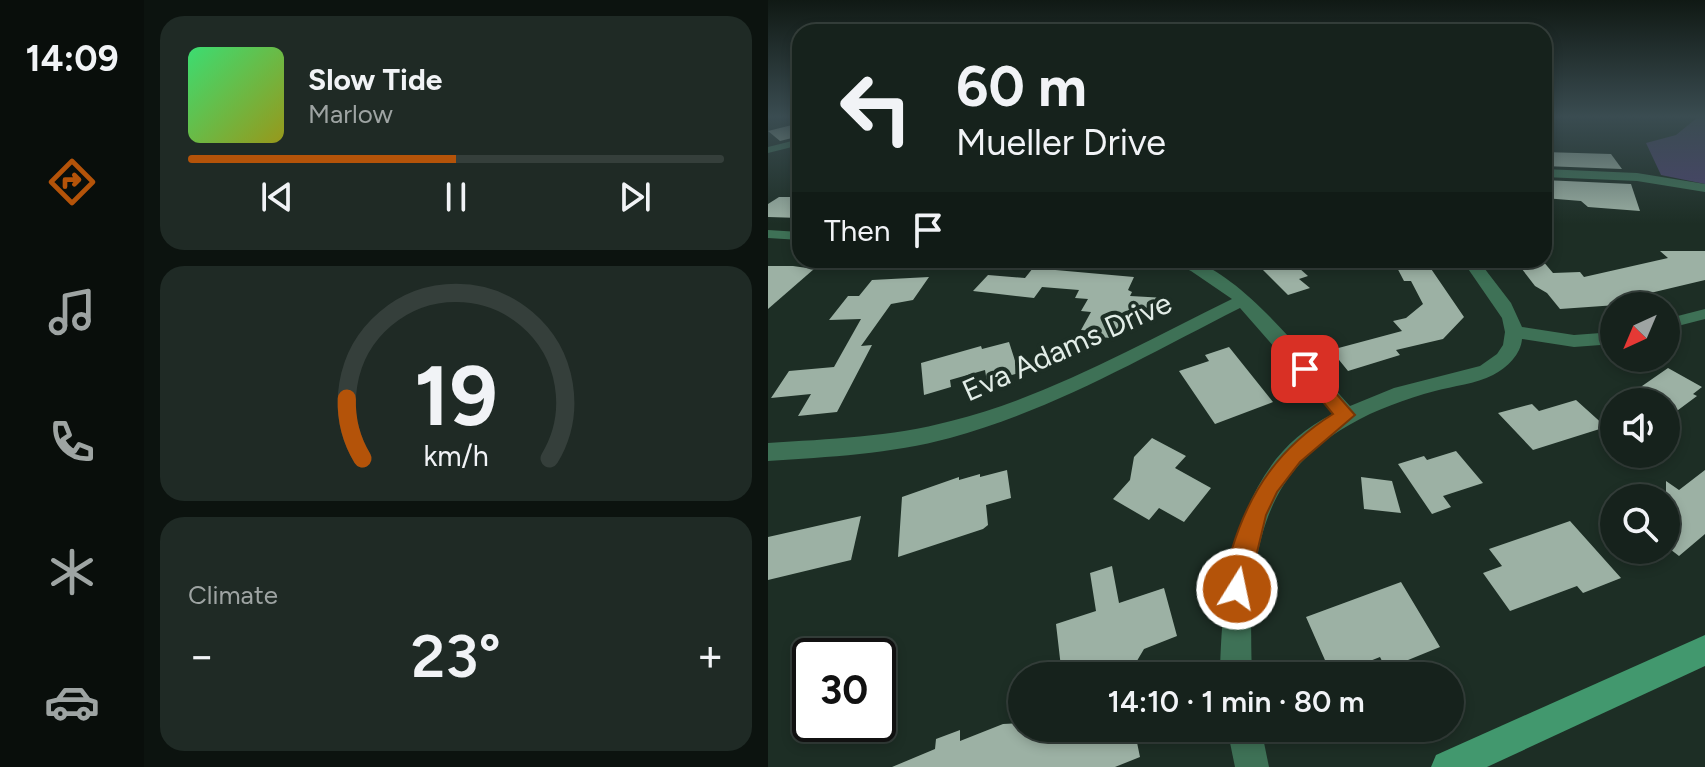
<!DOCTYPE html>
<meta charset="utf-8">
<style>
:root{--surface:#16221c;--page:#1f2a25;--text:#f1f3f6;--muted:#9ea4a3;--line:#353f3b;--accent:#b45309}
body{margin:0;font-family:Figtree,sans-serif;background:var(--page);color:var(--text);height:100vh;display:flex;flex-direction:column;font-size:30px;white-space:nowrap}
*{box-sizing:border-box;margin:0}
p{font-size:26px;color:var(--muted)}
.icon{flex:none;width:44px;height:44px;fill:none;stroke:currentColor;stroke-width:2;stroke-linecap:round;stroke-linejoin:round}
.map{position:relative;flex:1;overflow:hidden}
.side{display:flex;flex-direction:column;gap:16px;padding:16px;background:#0c130f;width:624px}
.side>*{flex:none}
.top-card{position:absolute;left:24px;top:24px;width:760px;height:244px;border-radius:24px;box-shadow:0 4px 12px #0003,0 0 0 2px var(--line);background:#16221c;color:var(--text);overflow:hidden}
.needle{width:52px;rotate:224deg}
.fabs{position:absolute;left:832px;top:292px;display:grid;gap:16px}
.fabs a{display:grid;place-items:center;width:80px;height:80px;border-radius:50%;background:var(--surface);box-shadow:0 4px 12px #0003,0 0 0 2px var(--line);font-size:40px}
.speed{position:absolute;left:24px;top:638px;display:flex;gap:16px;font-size:40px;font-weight:700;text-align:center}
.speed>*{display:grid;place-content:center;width:104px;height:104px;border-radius:50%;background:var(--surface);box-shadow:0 4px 12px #0003,0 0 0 2px var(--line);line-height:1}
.speed .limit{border:4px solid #111;border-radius:12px;background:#fff;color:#111}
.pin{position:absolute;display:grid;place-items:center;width:68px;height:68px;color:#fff;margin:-34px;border-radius:16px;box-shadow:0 4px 12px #0006}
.me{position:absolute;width:88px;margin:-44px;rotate:10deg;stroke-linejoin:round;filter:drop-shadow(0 0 6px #0008)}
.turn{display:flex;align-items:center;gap:28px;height:168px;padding:0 32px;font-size:36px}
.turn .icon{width:104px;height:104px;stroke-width:2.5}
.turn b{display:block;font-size:56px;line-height:68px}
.then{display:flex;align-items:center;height:76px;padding:0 32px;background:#0003;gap:16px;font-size:30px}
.big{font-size:60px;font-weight:600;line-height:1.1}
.side .widget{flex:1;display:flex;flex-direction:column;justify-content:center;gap:12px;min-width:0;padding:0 28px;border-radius:24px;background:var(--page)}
.side .dial{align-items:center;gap:0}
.dial svg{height:208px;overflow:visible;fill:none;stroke:var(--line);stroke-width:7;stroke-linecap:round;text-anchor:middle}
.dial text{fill:var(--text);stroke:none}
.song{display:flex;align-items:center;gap:24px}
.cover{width:96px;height:96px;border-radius:12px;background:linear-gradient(135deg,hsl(140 70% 55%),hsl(60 70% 35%))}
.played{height:8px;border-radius:4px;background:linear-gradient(90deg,var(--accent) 50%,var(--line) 50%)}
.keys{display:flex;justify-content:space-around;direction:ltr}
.heat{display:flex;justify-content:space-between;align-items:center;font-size:44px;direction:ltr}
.trip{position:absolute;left:240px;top:662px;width:456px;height:80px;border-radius:40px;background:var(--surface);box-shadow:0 4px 12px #0003,0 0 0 2px var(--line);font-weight:600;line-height:80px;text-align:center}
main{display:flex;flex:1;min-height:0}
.tabs{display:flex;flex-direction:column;width:144px;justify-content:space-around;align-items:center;background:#090e0b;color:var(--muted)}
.tabs .icon{width:56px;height:56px}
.tabs .active{color:var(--accent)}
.tabs b{font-size:36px;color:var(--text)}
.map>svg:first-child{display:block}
</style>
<main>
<nav class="tabs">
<b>14:09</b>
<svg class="icon active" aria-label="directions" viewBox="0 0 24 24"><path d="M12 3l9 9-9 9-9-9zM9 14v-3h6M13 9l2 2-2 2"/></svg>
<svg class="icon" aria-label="music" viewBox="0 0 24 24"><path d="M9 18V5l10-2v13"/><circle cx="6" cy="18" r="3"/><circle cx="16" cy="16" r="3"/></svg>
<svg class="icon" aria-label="phone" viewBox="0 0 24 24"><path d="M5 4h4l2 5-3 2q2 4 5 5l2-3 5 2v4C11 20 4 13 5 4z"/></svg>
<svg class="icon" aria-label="climate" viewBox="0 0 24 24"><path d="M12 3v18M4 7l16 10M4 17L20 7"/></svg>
<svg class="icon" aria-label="car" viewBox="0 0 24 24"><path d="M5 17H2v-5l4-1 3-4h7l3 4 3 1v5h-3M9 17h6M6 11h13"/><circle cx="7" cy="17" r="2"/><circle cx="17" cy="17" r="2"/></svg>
</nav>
<section class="side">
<div class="widget">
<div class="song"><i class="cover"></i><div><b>Slow Tide</b><p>Marlow</p></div></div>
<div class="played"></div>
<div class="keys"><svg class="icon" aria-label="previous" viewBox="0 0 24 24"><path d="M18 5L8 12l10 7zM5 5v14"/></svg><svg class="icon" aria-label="pause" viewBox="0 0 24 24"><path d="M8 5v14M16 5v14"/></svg><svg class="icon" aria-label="next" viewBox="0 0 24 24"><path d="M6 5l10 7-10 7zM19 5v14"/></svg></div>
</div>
<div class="widget dial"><svg viewBox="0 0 100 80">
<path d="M14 69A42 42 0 1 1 86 69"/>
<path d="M14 69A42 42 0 0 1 8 46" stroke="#b45309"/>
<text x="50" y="56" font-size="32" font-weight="700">19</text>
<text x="50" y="72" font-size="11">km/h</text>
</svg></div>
<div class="widget"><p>Climate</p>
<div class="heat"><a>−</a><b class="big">23°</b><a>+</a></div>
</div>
</section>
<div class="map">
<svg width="937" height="767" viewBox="0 0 937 767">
<rect width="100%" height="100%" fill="#1d2e25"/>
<path fill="#4b436e" d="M930,117h7v67l-44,-9 -15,-32 30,-8z"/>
<g fill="#9cb1a4">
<path d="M32,123v13l-20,5 -12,-10z"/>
<path d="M776,152l67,2 11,15 -78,-3z"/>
<path d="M776,180l87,4 9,27 -52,-4 -7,-6 -37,-3z"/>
<path d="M11,197h21v21l-32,-1v-13z"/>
<path d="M892,251h45v29l-80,19 6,5 -71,5 -13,-16 -12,-7 -20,-26h27l11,13 27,-1 4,5 84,-19z"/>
<path d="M485,260h37l18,16 -9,3 11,9 -22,7z"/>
<path d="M625,260h32l39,57 -21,22 -47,11 4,5 -52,16 -17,-21 71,-19 -9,-10 13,-3 17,-14 -12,-23h-7z"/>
<path d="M0,266h25l21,3 -46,40z"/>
<path d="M265,268l101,9 -6,13 4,2 -2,4 36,2 -6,17 -26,-2 -8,20 -13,-1 -3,6 -18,-2 2,-5 -13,-1 10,-18 -10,-1 7,-12 -13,-1 4,-8 -37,-3 -8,11 -61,-7 15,-16 37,3z"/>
<path d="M161,277l-16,23 -22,4 -30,42 11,-1 -35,67 -39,4 13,-22 -40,4 18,-27 45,-4 27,-48 -32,1 19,-24h11l13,-16z"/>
<path d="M241,342l10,31 -32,9 -2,-12 -35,10 1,7 -27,8 -3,-32 60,-17 1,3z"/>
<path d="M461,347l44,55 -58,22 -36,-53 30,-10 -4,-6z"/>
<path d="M900,368l34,19 -9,7 4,2 -31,23v-17h-47z"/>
<path d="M808,400l30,27 -73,23 -35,-37 34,-9 7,7z"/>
<path d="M384,438l34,18 -11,12 36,20 -27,34 -25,-14 -10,12 -36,-21 17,-19 4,-23z"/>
<path d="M688,451l27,32 -40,13 8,11 -19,7 -34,-50 26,-8 3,4z"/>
<path d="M239,470l4,28 -25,7 2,20 -5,4 -85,28 4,-60 57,-20v3l21,-6v3z"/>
<path d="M937,470v64l-26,22 -13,-10v-65l13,9z"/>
<path d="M593,477l31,4 9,32 -37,-4z"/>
<path d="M93,516l-10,44 -83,20v-43z"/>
<path d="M802,521l51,57 -38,15 -6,-7 -67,25 -27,-38 19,-7 -13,-17z"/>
<path d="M344,566l7,37 45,-15 13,48 -33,13 -16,27h-66l-6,-52 40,-13 -6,-38z"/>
<path d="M633,582l39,65 -54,22 -6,-12 -48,19 -26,-59z"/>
<path d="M254,723v5h8l1,11 27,-11h76l6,29 -25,10h-223l43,-18 1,-10 24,-9v11l43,-17z"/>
</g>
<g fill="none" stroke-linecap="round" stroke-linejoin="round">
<g fill="#3e7156" fill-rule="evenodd">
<path d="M32,139v6l-32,8v-6z"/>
<path d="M776,169l93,4 68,11v8l-68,-11 -93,-4z"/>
<path d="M0,230l32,2v8l-32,-2z"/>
<path d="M399,260c8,0 17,-1 25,1 51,13 121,105 158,145l44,-18 86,-22 17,-12 6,-9 2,-13 -3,-14 -40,-58h16l33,43 11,24 52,8 40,-3v12l-40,3 -52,-8c-1,15 -15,29 -29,36 -17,9 -40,11 -58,16 -59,16 -118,42 -152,95 -34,55 -33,127 -31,190h-32c2,-95 15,-215 113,-262l-93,-106c-95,48 -187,102 -290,130 -59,16 -121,19 -182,23v-18c61,-4 123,-6 183,-22 99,-25 189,-77 281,-122l-41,-28z"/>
<path d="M937,309v10l-39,10v-10z"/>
<path d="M459,728h34l8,39h-34z"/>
</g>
<path fill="#42986e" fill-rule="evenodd" d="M937,635v31l-218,101h-56l5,-12z"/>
</g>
<linearGradient id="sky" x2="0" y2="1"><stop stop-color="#101914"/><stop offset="0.52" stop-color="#3a4c51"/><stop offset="1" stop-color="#3a4c51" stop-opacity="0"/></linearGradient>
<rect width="937" height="224" fill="url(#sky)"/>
<path fill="#b45309" stroke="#753606" stroke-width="2" d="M537,363l6,2 44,50 -55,47 -23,30 -11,23 -20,83 -9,3 -9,-3c-6,-15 0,-34 4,-49 18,-59 48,-102 101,-135l-37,-45z"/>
<g text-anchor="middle" stroke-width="8" stroke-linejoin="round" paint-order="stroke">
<g font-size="30" fill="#e2ede7" stroke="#1d2e25">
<text transform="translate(299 347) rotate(-24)" y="10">Eva Adams Drive</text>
</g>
</g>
</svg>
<div class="fabs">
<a><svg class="needle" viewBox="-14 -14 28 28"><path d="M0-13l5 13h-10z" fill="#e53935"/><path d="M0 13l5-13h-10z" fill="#9ea4a3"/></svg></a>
<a><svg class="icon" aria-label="sound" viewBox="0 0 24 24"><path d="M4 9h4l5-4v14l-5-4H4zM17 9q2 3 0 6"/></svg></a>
<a><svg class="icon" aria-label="search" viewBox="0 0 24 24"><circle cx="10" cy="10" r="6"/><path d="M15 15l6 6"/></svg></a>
</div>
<div class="speed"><div class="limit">30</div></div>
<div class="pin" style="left:537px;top:369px;background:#d93025"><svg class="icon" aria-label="arrive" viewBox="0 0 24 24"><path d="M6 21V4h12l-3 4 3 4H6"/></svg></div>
<svg class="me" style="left:469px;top:589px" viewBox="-20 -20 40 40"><circle r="17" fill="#b45309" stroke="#fff" stroke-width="3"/><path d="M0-11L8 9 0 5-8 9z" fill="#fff"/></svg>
<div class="trip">14:10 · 1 min · 80 m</div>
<div class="top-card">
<div class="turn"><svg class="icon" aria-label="left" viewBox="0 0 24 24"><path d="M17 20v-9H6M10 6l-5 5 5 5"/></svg><div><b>60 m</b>Mueller Drive</div></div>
<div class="then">Then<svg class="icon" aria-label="arrive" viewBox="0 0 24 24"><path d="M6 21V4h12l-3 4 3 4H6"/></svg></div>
</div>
</div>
</main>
